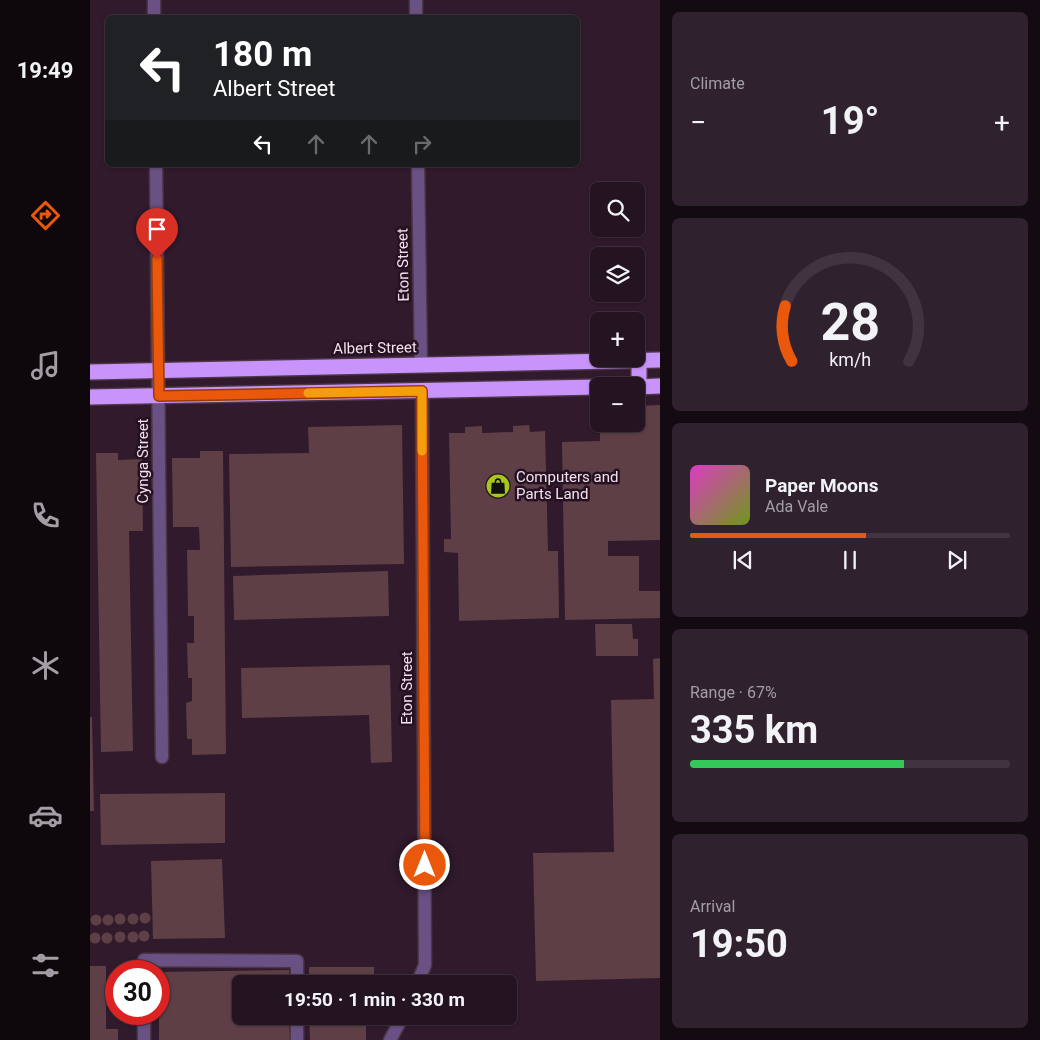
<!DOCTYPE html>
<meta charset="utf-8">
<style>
:root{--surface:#241421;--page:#30212e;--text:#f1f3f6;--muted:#a39ea5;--line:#41333f;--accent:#ea580c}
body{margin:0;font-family:Roboto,sans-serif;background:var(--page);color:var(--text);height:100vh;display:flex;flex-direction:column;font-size:19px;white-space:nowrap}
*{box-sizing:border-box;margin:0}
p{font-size:16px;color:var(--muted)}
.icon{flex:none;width:28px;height:28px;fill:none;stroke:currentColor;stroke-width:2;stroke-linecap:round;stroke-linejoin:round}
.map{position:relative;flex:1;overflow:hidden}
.details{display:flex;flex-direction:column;gap:12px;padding:12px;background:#140b12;width:380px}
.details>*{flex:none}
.hud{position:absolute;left:15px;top:15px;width:475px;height:152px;border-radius:8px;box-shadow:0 1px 4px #0004,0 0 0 1px var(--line);background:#202124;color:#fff;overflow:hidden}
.tools{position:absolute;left:500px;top:182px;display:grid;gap:10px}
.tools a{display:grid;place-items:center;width:55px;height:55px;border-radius:8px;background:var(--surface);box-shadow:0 1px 4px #0004,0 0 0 1px var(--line);font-size:25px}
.speed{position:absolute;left:15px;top:960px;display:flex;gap:10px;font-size:25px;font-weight:700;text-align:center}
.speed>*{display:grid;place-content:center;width:65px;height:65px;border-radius:50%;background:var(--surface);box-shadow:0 1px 4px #0004,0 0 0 1px var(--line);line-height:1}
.speed .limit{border:8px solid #d22;background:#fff;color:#111}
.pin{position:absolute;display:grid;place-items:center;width:42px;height:42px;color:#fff;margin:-51px -21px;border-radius:50% 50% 50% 0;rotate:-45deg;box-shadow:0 0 5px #0007}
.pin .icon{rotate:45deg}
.me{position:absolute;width:55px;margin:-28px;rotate:0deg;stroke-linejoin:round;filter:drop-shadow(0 0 4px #0008)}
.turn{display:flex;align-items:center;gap:18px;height:105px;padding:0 25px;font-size:22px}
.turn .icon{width:65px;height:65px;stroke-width:2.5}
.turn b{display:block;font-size:35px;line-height:42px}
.lanes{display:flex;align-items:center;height:48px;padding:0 25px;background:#0003;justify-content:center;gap:25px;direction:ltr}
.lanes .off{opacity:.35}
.big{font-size:38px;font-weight:700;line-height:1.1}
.details .widget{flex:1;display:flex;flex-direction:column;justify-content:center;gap:8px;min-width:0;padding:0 18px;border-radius:8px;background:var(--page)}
.details .dial{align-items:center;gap:0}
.dial svg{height:130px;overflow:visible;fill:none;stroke:var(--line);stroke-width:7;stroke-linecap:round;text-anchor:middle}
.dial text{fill:var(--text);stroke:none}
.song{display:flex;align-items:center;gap:15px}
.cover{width:60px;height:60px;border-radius:8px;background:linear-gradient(135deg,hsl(310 70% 55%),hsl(80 70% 35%))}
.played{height:5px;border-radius:2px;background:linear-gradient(90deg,var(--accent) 55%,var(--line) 55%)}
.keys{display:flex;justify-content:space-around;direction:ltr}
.heat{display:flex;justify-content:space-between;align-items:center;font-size:28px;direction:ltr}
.charge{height:8px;border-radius:4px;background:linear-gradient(90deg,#34c759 67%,var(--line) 0)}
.trip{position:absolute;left:142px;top:975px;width:285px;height:50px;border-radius:8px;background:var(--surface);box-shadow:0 1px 4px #0004,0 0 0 1px var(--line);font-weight:700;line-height:50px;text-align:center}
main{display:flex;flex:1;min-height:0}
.menu{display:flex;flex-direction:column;width:90px;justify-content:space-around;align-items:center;background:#0e080d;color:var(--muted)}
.menu .icon{width:35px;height:35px}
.menu .current{color:var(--accent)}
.menu b{font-size:22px;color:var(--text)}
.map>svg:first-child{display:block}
</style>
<main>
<nav class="menu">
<b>19:49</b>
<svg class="icon current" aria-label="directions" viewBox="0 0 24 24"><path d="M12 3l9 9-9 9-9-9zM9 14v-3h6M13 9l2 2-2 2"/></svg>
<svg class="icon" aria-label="music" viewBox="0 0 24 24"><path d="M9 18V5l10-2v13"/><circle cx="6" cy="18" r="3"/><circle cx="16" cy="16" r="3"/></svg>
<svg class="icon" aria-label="phone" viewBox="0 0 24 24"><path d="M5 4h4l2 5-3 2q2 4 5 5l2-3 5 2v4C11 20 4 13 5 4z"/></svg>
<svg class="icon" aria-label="climate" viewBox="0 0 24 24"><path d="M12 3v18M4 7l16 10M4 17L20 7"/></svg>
<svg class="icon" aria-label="car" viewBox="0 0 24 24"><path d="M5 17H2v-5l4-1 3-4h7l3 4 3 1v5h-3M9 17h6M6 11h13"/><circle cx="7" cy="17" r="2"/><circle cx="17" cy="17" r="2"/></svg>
<svg class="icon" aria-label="filters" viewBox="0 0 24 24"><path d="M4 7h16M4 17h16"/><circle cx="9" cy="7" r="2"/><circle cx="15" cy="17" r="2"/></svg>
</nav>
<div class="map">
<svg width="570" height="1040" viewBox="0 0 570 1040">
<rect width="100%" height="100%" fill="#301a2c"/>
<g fill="#5e3f46">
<path d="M570,405v135l-52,1v15h31v35h21v27l-95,2 -3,-178 38,-1v-17h36v-18z"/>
<path d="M312,425l2,139 -173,3 -2,-113 80,-1 -1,-26z"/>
<path d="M439,425l1,7 15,-1 3,120h10l1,67 -100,3 -1,-68 -14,-1v-13h7l-2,-106h16v-6l17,-1v7l31,-1v-6z"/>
<path d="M110,451h23l3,303 -34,1v-16h-5l-1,-36 6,-2v-23h-4l-1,-35h7v-27h-6l-1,-66h13l-1,-23h-26l-1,-69h28z"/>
<path d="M6,453h22v7l24,-1 1,72h-14l4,220 -32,1z"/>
<path d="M298,571l1,45 -155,4 -1,-44z"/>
<path d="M505,624h37l1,15h5v17h-42z"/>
<path d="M570,658v320l-124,3 -3,-128 81,-1 -3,-152 43,-1 -1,-40z"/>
<path d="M300,665l2,97 -21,1 -2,-48 -127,3 -1,-50z"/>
<path d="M0,717h2l2,94h-4z"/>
<path d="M135,793v50l-124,2 -1,-51z"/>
<path d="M132,859l3,79 -72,1 -2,-78z"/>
<circle cx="55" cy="918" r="5.5"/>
<circle cx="30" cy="919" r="5.5"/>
<circle cx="43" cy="919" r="5.5"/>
<circle cx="6" cy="920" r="5.5"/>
<circle cx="18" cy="920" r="5.5"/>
<circle cx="54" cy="936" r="5.5"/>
<circle cx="43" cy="937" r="5.5"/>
<circle cx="30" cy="937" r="5.5"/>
<circle cx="17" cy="938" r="5.5"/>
<circle cx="5" cy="938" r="5.5"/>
<path d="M0,966h16v63h12v11h-28z"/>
<rect x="219" y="967" width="65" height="17"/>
<path d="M199,970v14h-48v32h48l1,24h-131v-68z"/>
<path d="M219,1016h65v4h-8v20h-56z"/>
</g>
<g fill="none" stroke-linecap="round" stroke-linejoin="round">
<defs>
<g id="minor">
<path d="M64,0v18"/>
<path d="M326,0v18"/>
<path d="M66,165l6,592"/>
<path d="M328,165l3,200"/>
<path d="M54,971v-11l153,1v23"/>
<path d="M327,984l8,-19 -3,-574"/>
<path d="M54,1014v26"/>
<path d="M207,1040v-24"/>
<path d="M300,1040l13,-24"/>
</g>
<g id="highway">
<path d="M549,360v27"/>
<path d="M0,372l570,-12"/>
<path d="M546,387l24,-1"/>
<path d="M0,397l509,-10"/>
</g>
</defs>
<use href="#minor" stroke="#4b3647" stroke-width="15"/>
<use href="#highway" stroke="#4b3647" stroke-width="18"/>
<use href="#minor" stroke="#6a5184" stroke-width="12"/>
<use href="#highway" stroke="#c894fb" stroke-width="15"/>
</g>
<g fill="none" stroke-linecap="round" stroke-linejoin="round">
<defs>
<path id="route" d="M67,259l2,137 263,-5 3,474"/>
</defs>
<use href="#route" stroke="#983908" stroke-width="12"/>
<use href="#route" stroke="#ea580c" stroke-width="9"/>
<path stroke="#f59e0b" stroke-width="9" d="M218,393l114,-2v60"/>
</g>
<defs>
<symbol id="shop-disc" viewBox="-11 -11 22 22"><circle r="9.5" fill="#a9c71b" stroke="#261122"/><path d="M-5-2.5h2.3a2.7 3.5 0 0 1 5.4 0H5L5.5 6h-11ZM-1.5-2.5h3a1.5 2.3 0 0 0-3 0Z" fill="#111"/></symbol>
</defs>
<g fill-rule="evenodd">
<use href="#shop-disc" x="394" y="472" width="28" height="28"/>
</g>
<g text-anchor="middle" stroke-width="5" stroke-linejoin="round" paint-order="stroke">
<g font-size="15" fill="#f2e2ed" stroke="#261122">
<text transform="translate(313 265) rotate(-91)" y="5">Eton Street</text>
<text transform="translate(285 348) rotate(-1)" y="5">Albert Street</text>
<text transform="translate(53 461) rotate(-90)" y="5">Cynga Street</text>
<text transform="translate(317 688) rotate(-90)" y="5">Eton Street</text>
</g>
<g font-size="15" fill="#f2e2ed" stroke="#261122" text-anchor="start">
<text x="426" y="482">Computers and<tspan x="426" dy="17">Parts Land</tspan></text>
</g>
</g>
</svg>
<div class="tools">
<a><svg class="icon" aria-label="search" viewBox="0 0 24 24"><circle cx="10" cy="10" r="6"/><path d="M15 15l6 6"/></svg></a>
<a><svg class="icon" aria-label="layers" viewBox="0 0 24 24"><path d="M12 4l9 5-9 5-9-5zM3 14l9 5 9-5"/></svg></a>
<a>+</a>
<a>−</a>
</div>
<div class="speed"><div class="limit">30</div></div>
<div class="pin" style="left:67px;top:259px;background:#d93025"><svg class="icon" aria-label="arrive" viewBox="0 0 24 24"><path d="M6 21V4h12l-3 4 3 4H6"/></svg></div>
<svg class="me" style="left:335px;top:865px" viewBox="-20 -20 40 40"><circle r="17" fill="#ea580c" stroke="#fff" stroke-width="3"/><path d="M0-11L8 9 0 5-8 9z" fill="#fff"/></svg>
<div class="trip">19:50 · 1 min · 330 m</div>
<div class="hud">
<div class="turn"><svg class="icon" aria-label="left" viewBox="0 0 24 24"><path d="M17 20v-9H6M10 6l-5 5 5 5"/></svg><div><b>180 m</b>Albert Street</div></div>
<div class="lanes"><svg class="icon" aria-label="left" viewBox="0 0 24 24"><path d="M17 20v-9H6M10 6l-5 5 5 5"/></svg><svg class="icon off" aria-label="ahead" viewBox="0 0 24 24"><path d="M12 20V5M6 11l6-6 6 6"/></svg><svg class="icon off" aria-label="ahead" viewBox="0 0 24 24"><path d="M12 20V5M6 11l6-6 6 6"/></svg><svg class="icon off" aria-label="right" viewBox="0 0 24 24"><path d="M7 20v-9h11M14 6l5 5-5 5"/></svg></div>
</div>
</div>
<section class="details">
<div class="widget"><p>Climate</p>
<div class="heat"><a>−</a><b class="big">19°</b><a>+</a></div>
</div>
<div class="widget dial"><svg viewBox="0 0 100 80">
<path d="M14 69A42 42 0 1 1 86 69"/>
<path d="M14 69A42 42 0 0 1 10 35" stroke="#ea580c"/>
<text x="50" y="56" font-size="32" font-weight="700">28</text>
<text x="50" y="72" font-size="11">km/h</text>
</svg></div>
<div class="widget">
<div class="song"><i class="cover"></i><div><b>Paper Moons</b><p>Ada Vale</p></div></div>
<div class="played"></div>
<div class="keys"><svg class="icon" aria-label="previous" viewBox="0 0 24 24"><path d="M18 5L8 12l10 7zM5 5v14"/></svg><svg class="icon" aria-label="pause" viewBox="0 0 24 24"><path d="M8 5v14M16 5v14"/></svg><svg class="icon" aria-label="next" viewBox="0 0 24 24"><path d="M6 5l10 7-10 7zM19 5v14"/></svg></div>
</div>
<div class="widget"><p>Range · 67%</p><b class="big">335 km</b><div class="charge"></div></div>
<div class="widget"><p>Arrival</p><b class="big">19:50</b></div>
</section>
</main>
